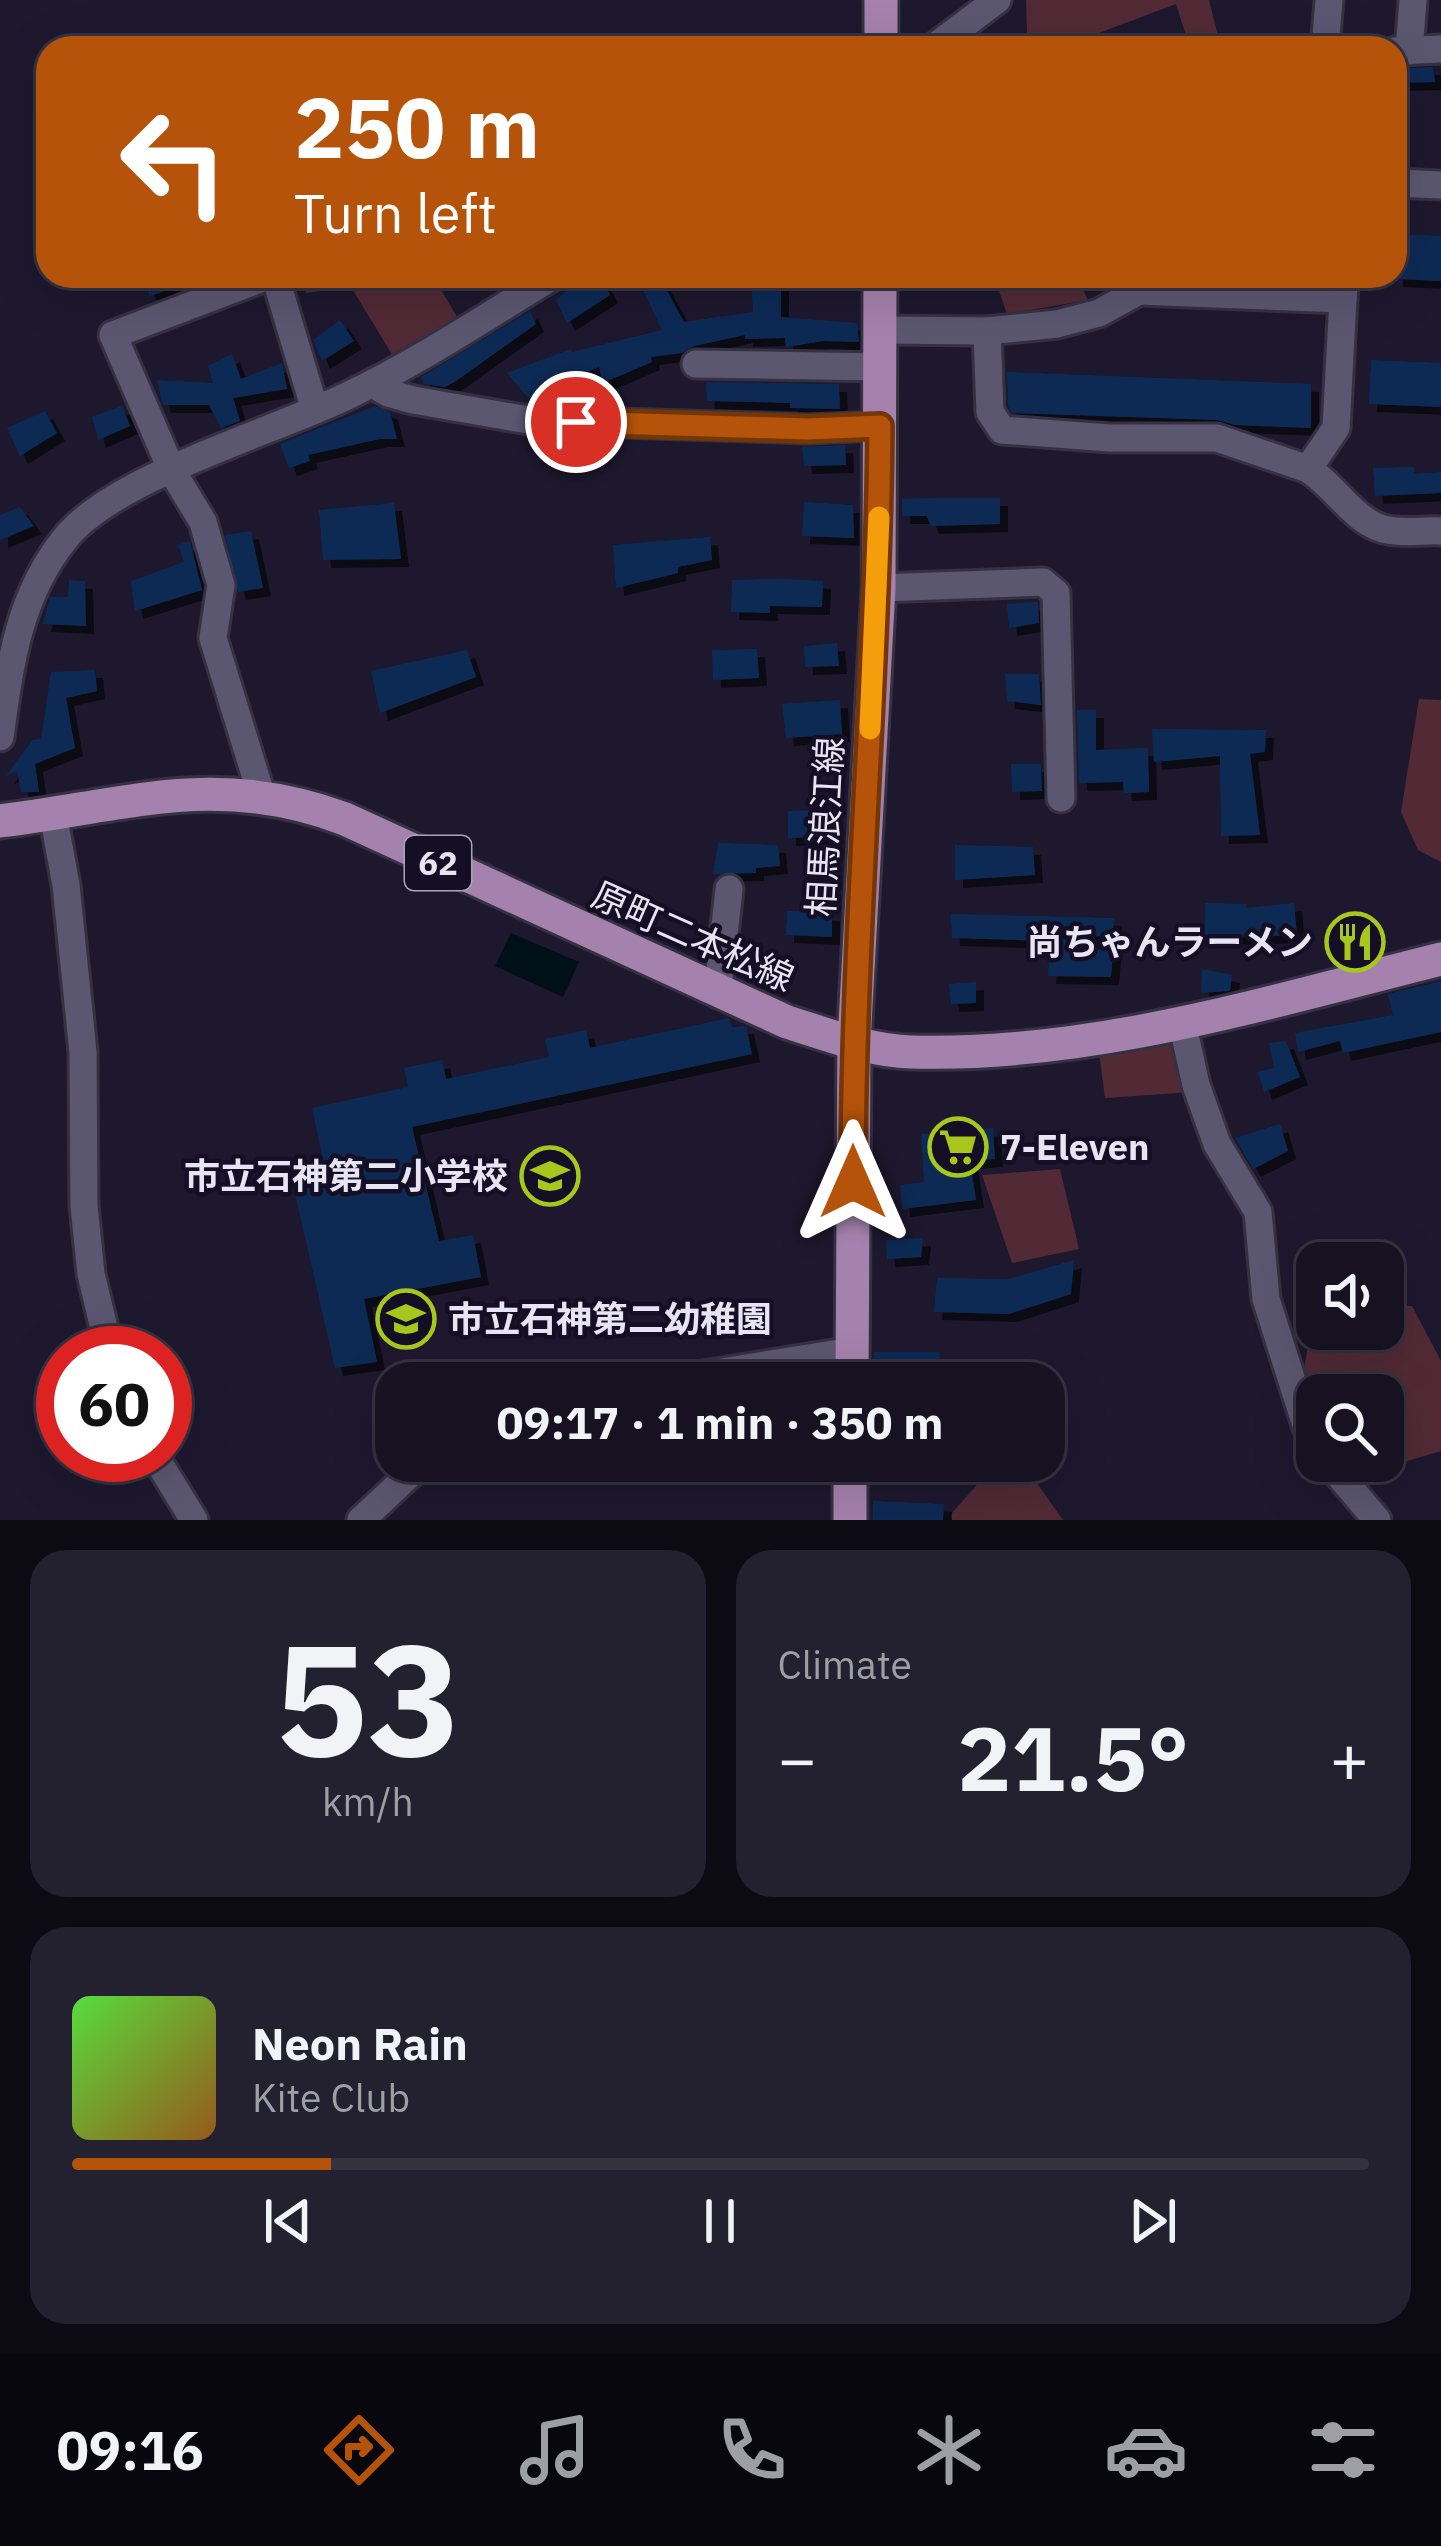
<!DOCTYPE html>
<meta charset="utf-8">
<style>
:root{--surface:#161222;--page:#23202f;--text:#f1f3f6;--muted:#9e9ea5;--line:#353240;--accent:#b45309}
body{margin:0;font-family:"IBM Plex Sans","Noto Sans JP",sans-serif;background:var(--page);color:var(--text);height:100vh;display:flex;flex-direction:column;font-size:45px;white-space:nowrap}
*{box-sizing:border-box;margin:0}
p{font-size:39px;color:var(--muted)}
.icon{flex:none;width:66px;height:66px;fill:none;stroke:currentColor;stroke-width:2;stroke-linecap:round;stroke-linejoin:round}
.map{position:relative;height:1520px;overflow:hidden}
.details{display:flex;flex-direction:column;gap:30px;padding:30px;background:#0c0a13;flex:1}
.details>*{flex:none}
.banner{position:absolute;left:36px;top:36px;width:1371px;height:252px;border-radius:36px;box-shadow:0 12px 48px #0002,0 0 0 3px var(--line);background:#b45309;color:#fff;overflow:hidden}
.buttons{position:absolute;left:1296px;top:1242px;display:grid;gap:24px}
.buttons a{display:grid;place-items:center;width:108px;height:108px;border-radius:24px;background:var(--surface);box-shadow:0 12px 48px #0002,0 0 0 3px var(--line);font-size:60px}
.speed{position:absolute;left:36px;top:1326px;display:flex;gap:24px;font-size:60px;font-weight:700;text-align:center}
.speed>*{display:grid;place-content:center;width:156px;height:156px;border-radius:50%;background:var(--surface);box-shadow:0 12px 48px #0002,0 0 0 3px var(--line);line-height:1}
.speed .limit{border:18px solid #d22;background:#fff;color:#111}
.pin{position:absolute;display:grid;place-items:center;width:102px;height:102px;color:#fff;margin:-51px;border:6px solid #fff;border-radius:50%;box-shadow:0 3px 12px #0007}
.me{position:absolute;width:132px;margin:-66px;rotate:0deg;stroke-linejoin:round;filter:drop-shadow(0 0 9px #0008)}
.turn{display:flex;align-items:center;gap:42px;height:252px;padding:0 60px;font-size:54px}
.turn .icon{width:156px;height:156px;stroke-width:2.5}
.turn b{display:block;font-size:84px;line-height:102px}
.big{font-size:90px;font-weight:800;line-height:1.1}
.details .widget{flex:1;display:flex;flex-direction:column;justify-content:center;gap:18px;min-width:0;padding:0 42px;border-radius:36px;background:var(--page)}
.details .dial{align-items:center;gap:0}
.dial b{font-size:156px;line-height:1}
.song{display:flex;align-items:center;gap:36px}
.cover{width:144px;height:144px;border-radius:18px;background:linear-gradient(135deg,hsl(110 70% 55%),hsl(30 70% 35%))}
.played{height:12px;border-radius:6px;background:linear-gradient(90deg,var(--accent) 20%,var(--line) 20%)}
.keys{display:flex;justify-content:space-around;direction:ltr}
.heat{display:flex;justify-content:space-between;align-items:center;font-size:66px;direction:ltr}
.details .tiles{flex:1;display:grid;gap:30px;grid-template-columns:1fr 1fr}
.widget:last-child{grid-column:span 2}
.trip{position:absolute;left:375px;top:1362px;width:690px;height:120px;border-radius:36px;background:var(--surface);box-shadow:0 12px 48px #0002,0 0 0 3px var(--line);font-weight:800;line-height:120px;text-align:center}
.tabs{display:flex;height:192px;justify-content:space-around;align-items:center;background:#09070e;color:var(--muted)}
.tabs .icon{width:84px;height:84px}
.tabs .selected{color:var(--accent)}
.tabs b{font-size:54px;color:var(--text)}
.map>svg:first-child{display:block}
</style>
<div class="map">
<svg width="1441" height="1520" viewBox="0 0 1441 1520">
<defs>
<filter id="shadow"><feDropShadow dx="8" dy="8" stdDeviation="0" flood-color="#0009"/></filter>
</defs>
<rect width="100%" height="100%" fill="#1d182e"/>
<g fill="#512a36">
<path d="M1026,0h183l12,48h-31l-14,-44 -117,44h-26l-6,-15z"/>
<path d="M302,276h131l27,46 -64,39 -45,-74 -45,6z"/>
<path d="M1034,276h43l11,24 -81,14 -10,-29z"/>
<path d="M1419,699l22,1v162l-23,-12 -17,-38z"/>
<path d="M1174,1037l18,55 -87,6 -6,-46z"/>
<path d="M1060,1169l19,80 -67,14 -30,-88z"/>
<path d="M1299,1304h18v25h66v-24l29,1 29,55v90l-87,26 -10,-16h39v-66h-66v22l-17,-27 12,-66z"/>
<path d="M991,1469l40,6 32,45h-111l-1,-6z"/>
</g>
<path fill="#001018" d="M511,933l68,29 -16,35 -68,-31z"/>
<g fill="#0d2a55" filter="url(#shadow)">
<path d="M1433,67l2,15 -40,1v-14z"/>
<path d="M1395,234l46,2v45l-46,-2z"/>
<path d="M142,276h58l1,3 -51,17z"/>
<path d="M587,276h13l10,19 -43,28 -11,-23z"/>
<path d="M751,276h30v41l76,6 2,19 -36,-1 -37,6 -1,-9 -40,1v-4l-51,11 -12,7 -31,4 1,5 -49,21 -4,-16 -71,31 -21,-25 64,-24 1,3 90,-22 -20,-42 18,-10 24,44 69,-10z"/>
<path d="M530,311l6,13 -80,57 -11,6 -21,-3 -3,-7z"/>
<path d="M340,320l14,21 -32,20 -9,-21z"/>
<path d="M232,354l9,25 41,-16 5,26 -54,9 7,23 -19,7 -12,-23h-46l-6,-25 56,3 -5,-17z"/>
<path d="M1371,360l70,3v44l-72,-3z"/>
<path d="M1007,372l304,12v44l-76,-3 -18,-5 -205,-7 -4,-7z"/>
<path d="M706,382l133,2 1,25 -50,-1v-5l-83,-2z"/>
<path d="M122,406l8,20 -32,14 -6,-23z"/>
<path d="M375,406l15,6 7,27h-17l-72,16 2,6 -21,7 -9,-24z"/>
<path d="M45,411l12,22 -37,23 -13,-28z"/>
<path d="M845,445l1,20 -42,1 -2,-19z"/>
<path d="M1414,467v7l27,-2v21l-66,3 -2,-28z"/>
<path d="M935,498h65v26l-69,2 -4,-10h-25v-17z"/>
<path d="M804,502l49,3 1,33 -52,-2z"/>
<path d="M394,503l7,56 -78,1 -4,-50z"/>
<path d="M20,507l14,19 -34,14v-25z"/>
<path d="M251,531l12,57 -25,4 -13,-57z"/>
<path d="M710,537l2,23 -34,7v6l-62,15 -3,-43z"/>
<path d="M190,541l12,49 -67,21 -4,-30 53,-19 -6,-17z"/>
<path d="M782,579l41,2 -1,26 -52,-1v7l-39,-1 1,-32z"/>
<path d="M69,580l16,1 1,45 -43,-2 7,-27h18z"/>
<path d="M1038,602l1,21 -30,5 -2,-24z"/>
<path d="M837,643l2,23 -34,1 -1,-21z"/>
<path d="M757,649l2,29 -46,2 -1,-30z"/>
<path d="M467,650l9,27 -96,36 -9,-42z"/>
<path d="M95,670l2,21 -31,7 9,50 -40,16 4,28h-18l-4,-21 -11,5 26,-36 9,-1 10,-67z"/>
<path d="M1005,674h34l2,31 -34,-4z"/>
<path d="M840,700l2,34 -56,4 -4,-34z"/>
<path d="M1077,710h19v40l52,-2 1,44 -25,1 -1,-11 -44,1z"/>
<path d="M1152,729l114,1 -1,22 -15,2 10,81 -39,1 -1,-80 -66,6z"/>
<path d="M1011,764h30l1,27 -30,1z"/>
<path d="M829,810l-1,27 -40,1v-27z"/>
<path d="M718,843l60,2 2,21 -24,2v5l-43,1z"/>
<path d="M955,845l78,2 2,28 -80,5z"/>
<path d="M1205,903l41,1v4l48,-5 3,32 -92,3z"/>
<path d="M787,911l45,2v24l-46,-2z"/>
<path d="M951,914l163,4 -1,19 -20,-1 -1,12 21,4 -2,25 -63,-1 2,-35 -98,-3z"/>
<path d="M1360,917l10,38 -22,6 -10,-38z"/>
<path d="M1202,969l30,6 -2,16 -29,2z"/>
<path d="M1441,981v51l-98,21 -3,-12 -42,11 -3,-19 98,-18 -5,-21z"/>
<path d="M976,982v21l-25,1 -2,-20z"/>
<path d="M729,1018l3,9 14,-1 6,28 -340,73 27,114 34,-6 8,42 -117,22 13,63 -42,6 -44,-192 13,-3 -2,-9 21,-5 -11,-51 96,-21 -4,-19 38,-8 4,19 103,-22 -4,-18 41,-9 4,18z"/>
<path d="M1286,1041l14,36 -36,15 -6,-20 16,-4 -5,-25z"/>
<path d="M1280,1124l8,27 -35,18 -18,-31z"/>
<path d="M993,1128l2,31 -25,2 6,39 -74,9 -2,-24 24,-3 -3,-48z"/>
<path d="M923,1238l-2,19 -34,2 -1,-19z"/>
<path d="M1074,1260l-3,34 -62,20 -75,-2 3,-34 72,1z"/>
<path d="M874,1352h66l-1,31h-65z"/>
<path d="M873,1501l71,3 -1,16h-70z"/>
</g>
<g fill="none" stroke-linecap="round" stroke-linejoin="round">
<defs>
<g id="minor">
<path d="M933,48l64,-48"/>
<path d="M1325,48l4,-48"/>
<path d="M1395,51l46,-2"/>
<path d="M1409,51l4,-51"/>
<path d="M1395,183l46,2"/>
<path d="M275,276l40,134"/>
<path d="M880,330l107,1 70,-7 42,-11 40,-22 204,8 2,-23"/>
<path d="M987,331l3,81 12,18 108,8h107l91,31 28,-41 7,-129"/>
<path d="M696,364l184,3"/>
<path d="M373,384l15,9 25,7 115,20 280,9 72,-3"/>
<path d="M1308,469c27,17 45,51 75,60 18,5 39,1 58,2"/>
<path d="M879,588l164,-6 13,11 5,205"/>
<path d="M0,737c10,-72 18,-139 64,-197 47,-62 209,-108 283,-144 71,-34 139,-79 206,-120"/>
<path d="M261,794l-48,-156 8,-53 -18,-63 -31,-51 -59,-136 155,-59"/>
<path d="M53,814l13,71 17,167 1,154 7,68 19,79"/>
<path d="M718,989l11,-100"/>
<path d="M1182,1022l14,63 21,59 41,68 8,87 40,126 11,21"/>
<path d="M654,1383l198,-32"/>
<path d="M154,1455l40,65"/>
<path d="M1327,1461l50,59"/>
<path d="M361,1520l63,-59"/>
</g>
<g id="major">
<path d="M881,48v-48"/>
<path d="M0,821c128,-16 218,-50 345,-2l442,203c39,12 82,29 124,30 181,5 357,-50 530,-93"/>
<path d="M852,1383l2,-341 25,-454 1,-312"/>
<path d="M850,1520v-59"/>
</g>
</defs>
<use href="#minor" stroke="#353142" stroke-width="33"/>
<use href="#major" stroke="#353142" stroke-width="39"/>
<use href="#minor" stroke="#5c5771" stroke-width="27"/>
<use href="#major" stroke="#a582ad" stroke-width="33"/>
</g>
<g fill="none" stroke-linecap="round" stroke-linejoin="round">
<defs>
<path id="route" d="M576,422l232,7 72,-3c-2,252 -27,503 -27,756"/>
</defs>
<use href="#route" stroke="#753606" stroke-width="30"/>
<use href="#route" stroke="#b45309" stroke-width="21"/>
<path stroke="#f59e0b" stroke-width="21" d="M870,729l9,-212"/>
</g>
<defs>
<symbol id="restaurant-ring" viewBox="-11 -11 22 22"><circle r="9.5" fill="#140f24" stroke="#a8c71d" stroke-width="1.5"/><path d="M-5-6h1v4h1v-4h1v4h1v-4h1v5L-1.5 .5V6h-2V.5L-5-1ZM5-6V6H3V1.5H1.5Q1.5-4 5-6Z" fill="#a8c71d"/></symbol>
<symbol id="supermarket-ring" viewBox="-11 -11 22 22"><circle r="9.5" fill="#140f24" stroke="#a8c71d" stroke-width="1.5"/><path d="M-6-5.5h2.5l.6 2H6L4.5 2H-2.5L-4.4-4H-6ZM-1.5 3.2a1.3 1.3 0 1 0 .1 0ZM3 3.2a1.3 1.3 0 1 0 .1 0Z" fill="#a8c71d"/></symbol>
<symbol id="school-ring" viewBox="-11 -11 22 22"><circle r="9.5" fill="#140f24" stroke="#a8c71d" stroke-width="1.5"/><path d="M0-5L7-2L0 1L-7-2ZM-4 1L0 2.5L4 1V4Q0 6-4 4Z" fill="#a8c71d"/></symbol>
</defs>
<g fill-rule="evenodd">
<use href="#restaurant-ring" x="1322" y="909" width="66" height="66"/>
<use href="#supermarket-ring" x="925" y="1114" width="66" height="66"/>
<use href="#school-ring" x="517" y="1143" width="66" height="66"/>
<use href="#school-ring" x="373" y="1286" width="66" height="66"/>
</g>
<g text-anchor="middle" stroke-width="9" stroke-linejoin="round" paint-order="stroke">
<rect fill="#140f24" stroke="#a8a5b6" stroke-width="3" x="405" y="836" width="66" height="54" rx="9"/>
<g font-size="33" font-weight="bold" fill="#e7e5f4">
<text x="438" y="875">62</text>
</g>
<g font-size="36" fill="#e7e5f4" stroke="#140f24">
<text transform="translate(825 827) rotate(-87)" y="13">相馬浪江線</text>
<text transform="translate(693 936) rotate(24)" y="13">原町二本松線</text>
</g>
<g font-size="36" font-weight="bold" fill="#e7e5f4" stroke="#140f24" text-anchor="end">
<text x="1313" y="955">尚ちゃんラーメン</text>
<text x="1000" y="1160" text-anchor="start">7-Eleven</text>
<text x="508" y="1189">市立石神第二小学校</text>
<text x="448" y="1332" text-anchor="start">市立石神第二幼稚園</text>
</g>
</g>
</svg>
<div class="buttons">
<a><svg class="icon" aria-label="sound" viewBox="0 0 24 24"><path d="M4 9h4l5-4v14l-5-4H4zM17 9q2 3 0 6"/></svg></a>
<a><svg class="icon" aria-label="search" viewBox="0 0 24 24"><circle cx="10" cy="10" r="6"/><path d="M15 15l6 6"/></svg></a>
</div>
<div class="speed"><div class="limit">60</div></div>
<div class="pin" style="left:576px;top:422px;background:#d93025"><svg class="icon" aria-label="arrive" viewBox="0 0 24 24"><path d="M6 21V4h12l-3 4 3 4H6"/></svg></div>
<svg class="me" style="left:853px;top:1182px" viewBox="-20 -20 40 40"><path d="M0-17L14 15 0 8-14 15z" fill="#b45309" stroke="#fff" stroke-width="4"/></svg>
<div class="trip">09:17 · 1 min · 350 m</div>
<div class="banner">
<div class="turn"><svg class="icon" aria-label="left" viewBox="0 0 24 24"><path d="M17 20v-9H6M10 6l-5 5 5 5"/></svg><div><b>250 m</b>Turn left</div></div>
</div>
</div>
<section class="details">
<div class="tiles">
<div class="widget dial"><b>53</b><p>km/h</p></div>
<div class="widget"><p>Climate</p>
<div class="heat"><a>−</a><b class="big">21.5°</b><a>+</a></div>
</div>
<div class="widget">
<div class="song"><i class="cover"></i><div><b>Neon Rain</b><p>Kite Club</p></div></div>
<div class="played"></div>
<div class="keys"><svg class="icon" aria-label="previous" viewBox="0 0 24 24"><path d="M18 5L8 12l10 7zM5 5v14"/></svg><svg class="icon" aria-label="pause" viewBox="0 0 24 24"><path d="M8 5v14M16 5v14"/></svg><svg class="icon" aria-label="next" viewBox="0 0 24 24"><path d="M6 5l10 7-10 7zM19 5v14"/></svg></div>
</div>
</div>
</section>
<nav class="tabs">
<b>09:16</b>
<svg class="icon selected" aria-label="directions" viewBox="0 0 24 24"><path d="M12 3l9 9-9 9-9-9zM9 14v-3h6M13 9l2 2-2 2"/></svg>
<svg class="icon" aria-label="music" viewBox="0 0 24 24"><path d="M9 18V5l10-2v13"/><circle cx="6" cy="18" r="3"/><circle cx="16" cy="16" r="3"/></svg>
<svg class="icon" aria-label="phone" viewBox="0 0 24 24"><path d="M5 4h4l2 5-3 2q2 4 5 5l2-3 5 2v4C11 20 4 13 5 4z"/></svg>
<svg class="icon" aria-label="climate" viewBox="0 0 24 24"><path d="M12 3v18M4 7l16 10M4 17L20 7"/></svg>
<svg class="icon" aria-label="car" viewBox="0 0 24 24"><path d="M5 17H2v-5l4-1 3-4h7l3 4 3 1v5h-3M9 17h6M6 11h13"/><circle cx="7" cy="17" r="2"/><circle cx="17" cy="17" r="2"/></svg>
<svg class="icon" aria-label="filters" viewBox="0 0 24 24"><path d="M4 7h16M4 17h16"/><circle cx="9" cy="7" r="2"/><circle cx="15" cy="17" r="2"/></svg>
</nav>
